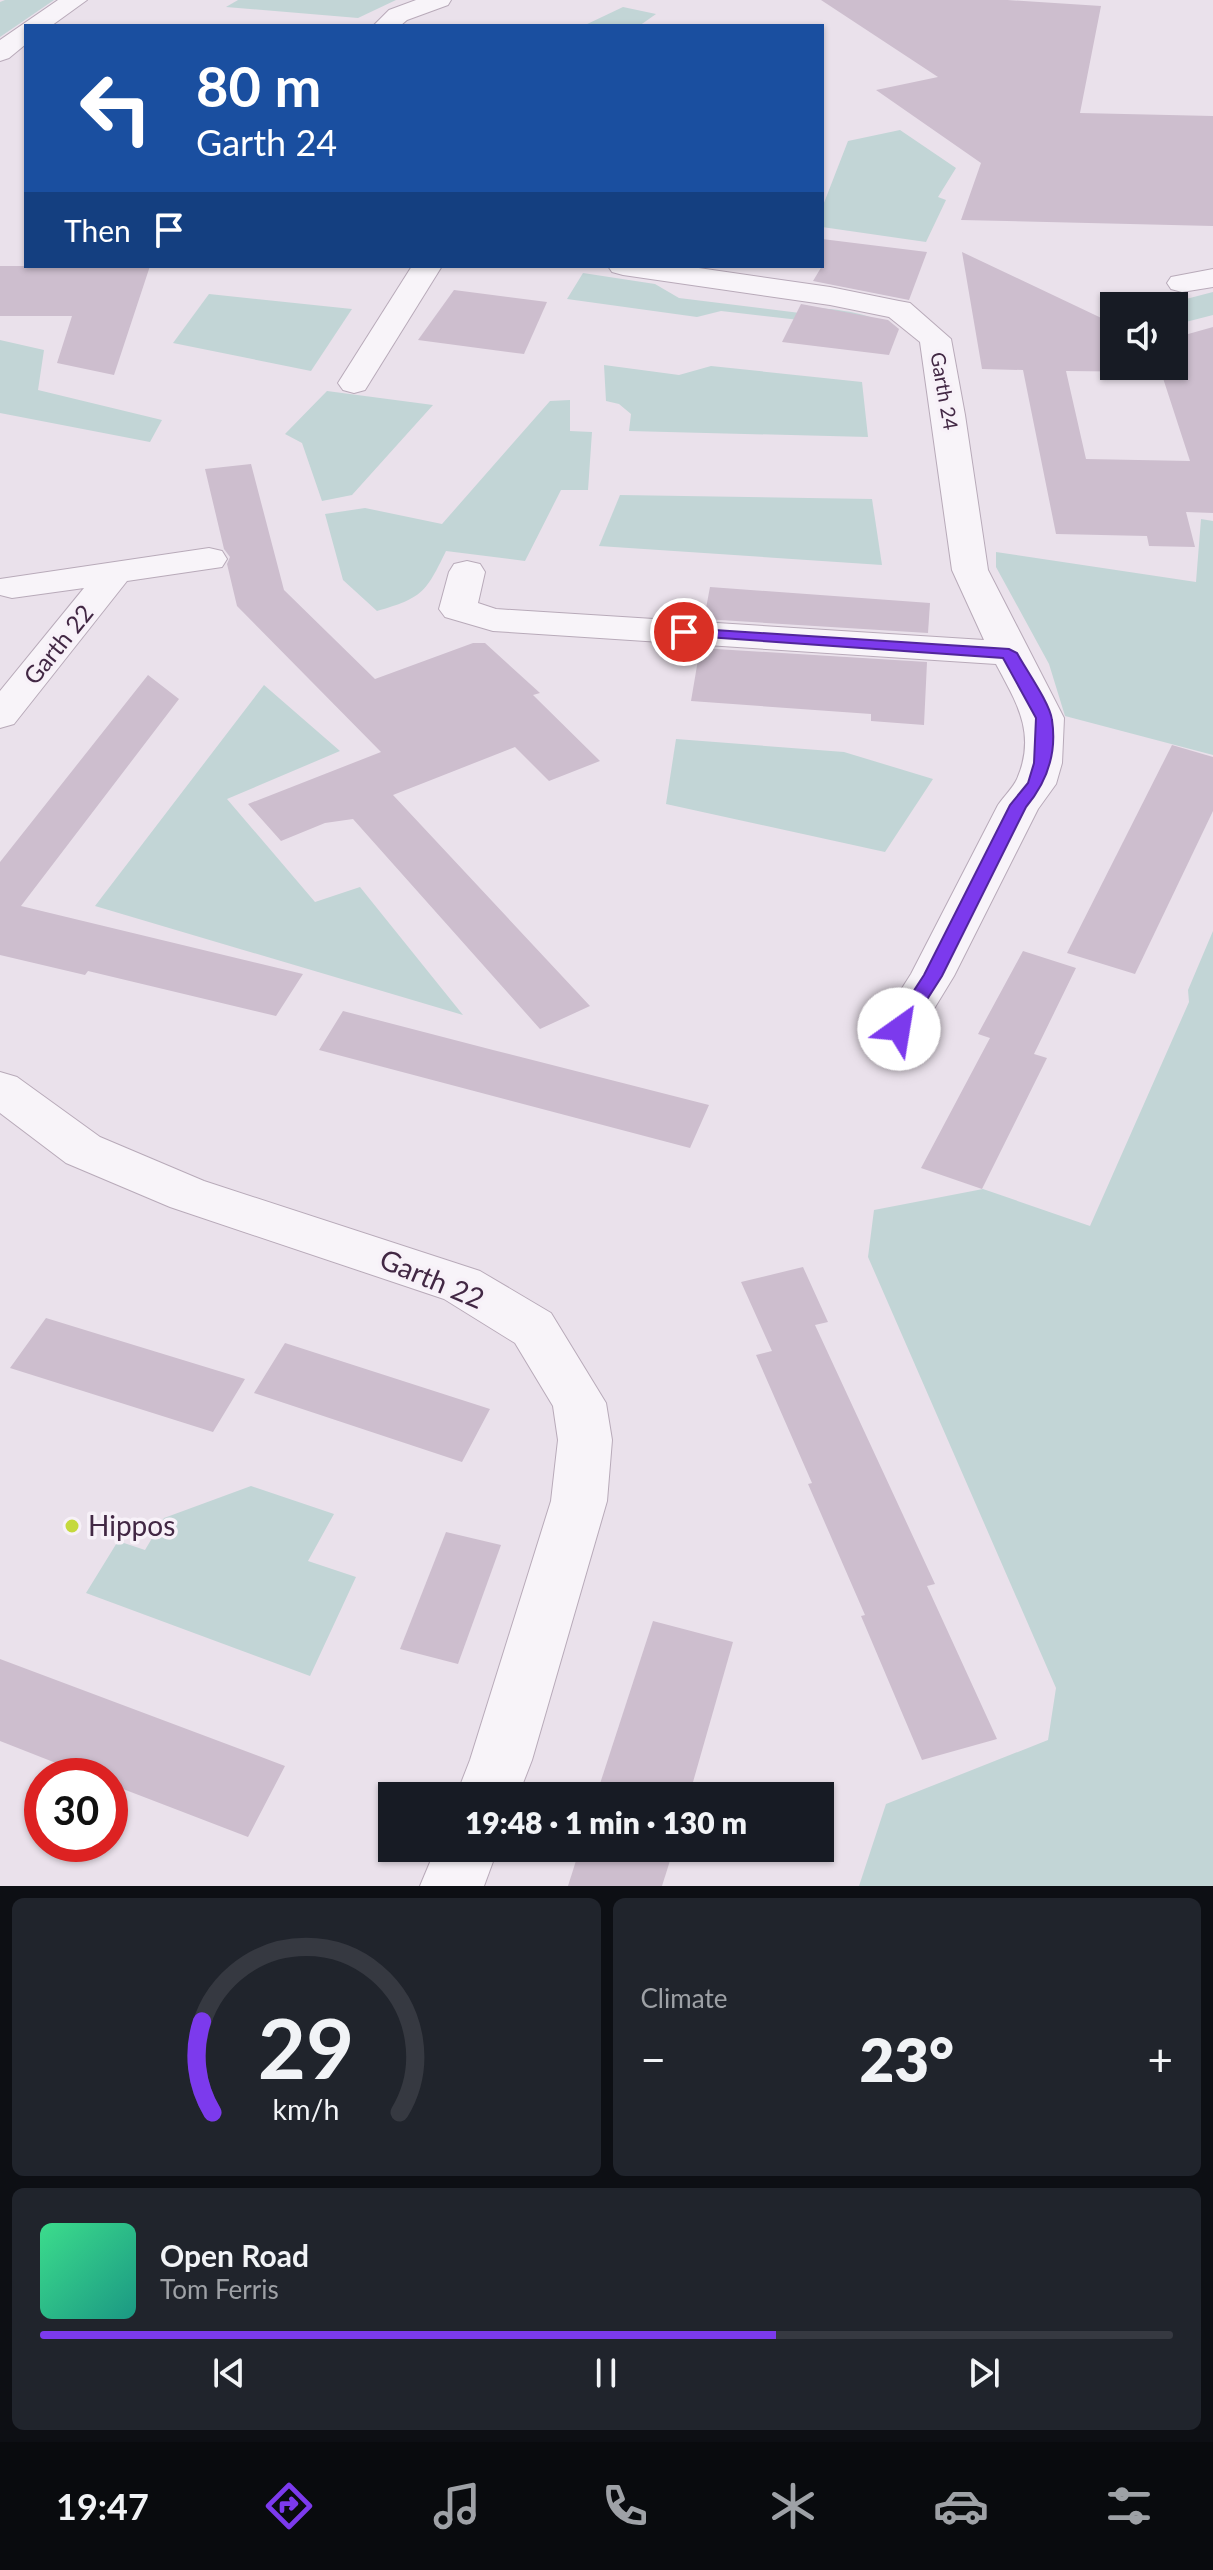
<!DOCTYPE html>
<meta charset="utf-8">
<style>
:root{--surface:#171b24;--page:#20242c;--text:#f1f3f6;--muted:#9ea1a6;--line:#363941;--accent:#7c3aed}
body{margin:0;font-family:Lato,sans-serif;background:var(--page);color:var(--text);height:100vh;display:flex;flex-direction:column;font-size:30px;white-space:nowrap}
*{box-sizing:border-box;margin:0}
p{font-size:26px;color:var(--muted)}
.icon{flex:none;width:44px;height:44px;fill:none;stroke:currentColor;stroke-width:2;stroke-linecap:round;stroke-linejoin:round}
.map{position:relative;height:1886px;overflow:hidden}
.drawer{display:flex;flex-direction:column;gap:12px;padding:12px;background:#0d0f14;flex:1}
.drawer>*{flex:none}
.banner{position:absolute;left:24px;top:24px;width:800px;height:244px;border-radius:0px;box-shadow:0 2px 6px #0004;background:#1a4fa0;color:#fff;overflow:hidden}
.tools{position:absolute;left:1100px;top:292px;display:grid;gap:16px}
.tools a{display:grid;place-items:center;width:88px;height:88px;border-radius:0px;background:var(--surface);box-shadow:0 2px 6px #0004;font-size:40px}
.speed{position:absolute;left:24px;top:1758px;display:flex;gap:16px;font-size:40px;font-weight:700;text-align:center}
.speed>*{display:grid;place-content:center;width:104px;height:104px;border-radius:50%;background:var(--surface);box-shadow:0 2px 6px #0004;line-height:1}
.speed .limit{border:12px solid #d22;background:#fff;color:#111}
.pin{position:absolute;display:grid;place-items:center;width:68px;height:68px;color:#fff;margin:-34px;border:4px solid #fff;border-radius:50%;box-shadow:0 2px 8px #0007}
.me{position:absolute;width:88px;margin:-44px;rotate:32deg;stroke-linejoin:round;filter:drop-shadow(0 0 6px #0008)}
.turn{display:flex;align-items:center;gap:28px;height:168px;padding:0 40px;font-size:36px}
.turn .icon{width:104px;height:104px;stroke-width:2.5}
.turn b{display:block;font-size:56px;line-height:68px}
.then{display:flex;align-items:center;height:76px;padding:0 40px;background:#0003;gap:16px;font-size:30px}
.big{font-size:60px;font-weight:800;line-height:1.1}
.drawer .card{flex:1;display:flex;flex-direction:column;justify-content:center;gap:12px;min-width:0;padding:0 28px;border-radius:12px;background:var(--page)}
.drawer .dial{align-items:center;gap:0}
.dial svg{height:208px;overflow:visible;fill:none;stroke:var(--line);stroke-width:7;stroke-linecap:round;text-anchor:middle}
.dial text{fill:var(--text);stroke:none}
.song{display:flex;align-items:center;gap:24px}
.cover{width:96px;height:96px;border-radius:12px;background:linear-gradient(135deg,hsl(150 70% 55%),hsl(170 70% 35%))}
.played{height:8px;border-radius:4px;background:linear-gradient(90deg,var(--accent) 65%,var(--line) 65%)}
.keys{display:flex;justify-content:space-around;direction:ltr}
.heat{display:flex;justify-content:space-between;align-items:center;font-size:44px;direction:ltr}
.drawer .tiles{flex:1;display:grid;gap:12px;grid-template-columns:1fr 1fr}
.card:last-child{grid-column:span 2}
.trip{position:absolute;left:378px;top:1782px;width:456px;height:80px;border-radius:0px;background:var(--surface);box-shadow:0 2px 6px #0004;font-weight:800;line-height:80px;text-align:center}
.menu{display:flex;height:128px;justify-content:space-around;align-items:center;background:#090b0e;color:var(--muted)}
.menu .icon{width:56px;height:56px}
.menu .active{color:var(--accent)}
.menu b{font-size:36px;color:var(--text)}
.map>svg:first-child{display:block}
</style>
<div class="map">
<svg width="1213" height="1886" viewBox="0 0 1213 1886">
<rect width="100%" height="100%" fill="#eae1eb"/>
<g fill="#c2d5d6">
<path d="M5,0h49l-54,37v-35z"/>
<path d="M238,0h158l-38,18 -132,-11z"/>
<path d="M623,7l33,7 -17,12h-56z"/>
<path d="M900,130l56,38 -18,29 8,3 -20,42 -104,-15v-19l26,-67z"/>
<path d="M583,273l72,11 24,14 121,15 9,-6c32,3 62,5 88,24l-176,-20 -24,6 -130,-18z"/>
<path d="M1213,292v23l-39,10v-19h-15z"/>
<path d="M209,294l143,15 -41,62 -138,-28z"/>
<path d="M0,340l44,10 -6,40 124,30 -12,22 -150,-29z"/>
<path d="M604,365l75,10 32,-9 151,16 6,55 -239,-6 2,-17 -12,-10 -13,-3z"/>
<path d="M327,391l106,14 -81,90 -30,6 -20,-58 -17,-9z"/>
<path d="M570,400v31l22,1 -4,58h-27l-36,71 -79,-10c-20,41 -23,47 -69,60l-34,-31 -18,-66 40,-6 77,16 108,-123z"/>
<path d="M620,495l252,4 10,66 -283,-19z"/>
<path d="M1201,519l12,2v234l-148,-39 -16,-52 -53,-97v-15l200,30z"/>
<path d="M264,685l76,66 -113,48 88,103 45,-15 103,128 -368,-109z"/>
<path d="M676,739l168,13 89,27 -48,73 -219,-48z"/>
<path d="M1213,931v955h-354l27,-82 162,-64 8,-52 -188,-431 6,-47 109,-21 107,37 99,-224 -1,-12z"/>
<path d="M251,1486l83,28 -26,47 48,16 -46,99 -224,-83 32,-52 27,9 19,-32z"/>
</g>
<g fill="#cdbece" fill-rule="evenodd">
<path d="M821,0h186l94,6 -21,107 133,3v110l-252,-6 20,-57 -105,-73 62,-13z"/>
<path d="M822,239l105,13 -18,48 -96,-19 9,-15z"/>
<path d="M962,252l152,72v42h60v-28l39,-11v186l-27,-1 9,35 -46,-1 -2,-10 -91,-2 -33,-164 -41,-1zM1066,371l95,1 29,89 -104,-2z"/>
<path d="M0,266h150l-36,109 -57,-12 15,-47h-72z"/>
<path d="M454,290l93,12 -23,52 -106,-14z"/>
<path d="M801,304l87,16 11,9 -10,26 -107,-13z"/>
<path d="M251,464l33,126 91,89 98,-36h12l55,50 -7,2 67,66 -51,20 -34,-34 -122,48 197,211 -50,23 -187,-210 -28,4 -44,18 -33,-37 133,-52 -144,-146 -10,-42 3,-7 -6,-8 -19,-80z"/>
<path d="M710,587l220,16 -2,30 -224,-14z"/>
<path d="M700,648l227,14 -3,63 -53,-4v-7l-180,-13z"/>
<path d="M148,675l31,24 -158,207 282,68 -27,42 -188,-45 -3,4 -85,-20v-93z"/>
<path d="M1172,745l41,12v54l-78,163 -68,-21z"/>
<path d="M1023,951l53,17 -42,86 13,4 -65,131 -61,-21 69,-130 -12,-4z"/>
<path d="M343,1011l150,39 216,55 -19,43 -371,-98z"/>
<path d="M803,1267l25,55 -13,3 120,259 -8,2 70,153 -75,21 -61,-144 4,-1 -57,-131 4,-1 -56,-128 16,-4 -31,-69z"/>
<path d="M46,1318l65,20 134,41 -32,53 -203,-64z"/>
<path d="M285,1343l118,38 87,28 -28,53 -208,-69z"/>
<path d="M446,1532l55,13 -43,119 -58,-15z"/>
<path d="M653,1621l80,21 -44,154h-93z"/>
<path d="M0,1659l285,107 -37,71 -138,-53v-8h-21l-89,-35z"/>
<path d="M580,1848h94l-12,38h-94z"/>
</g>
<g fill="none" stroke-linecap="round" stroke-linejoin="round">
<defs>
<g id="minor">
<path d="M58,0h29l-36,26h-25v18l-17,14 -9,3v-21z"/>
<path d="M416,0h35l-3,5 -41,15 -7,6h-27l16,-16z"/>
<path d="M412,266h30l-77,124 -11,3 -11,-3 -5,-7z"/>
<path d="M608,266h77l145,21 69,14 11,2 41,36 14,76 23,155 76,148 -2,45 -6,21 -18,25 -84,167 -39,64 -16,5 -16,-5 -7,-11 35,-55 87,-169c6,-9 15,-17 19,-26 20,-46 -1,-77 -21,-115l-503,-33 -48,-14 -6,-8 10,-37 5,-8 13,-3 13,3 5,8 -7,31 18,6 488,31 -32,-70 -32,-228 -31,-25 -59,-12 -207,-30 -11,-3z"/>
<path d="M1213,269v18l-31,5 -11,-3 -4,-6 4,-6z"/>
<path d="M209,548l13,3 5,8 -5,8 -95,14 -113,143 -14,4v-37l84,-103 -72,10 -12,-3v-16z"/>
<path d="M0,1072l17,5 83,60 104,44 276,90 71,42 55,90 6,37 -5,61 -75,259 -14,36h-62l14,-36 81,-259 7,-61 -5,-34 -38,-63 -71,-44 -274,-92 -104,-44 -66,-50z"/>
<path d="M436,1848h62l-14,38h-64z"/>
</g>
</defs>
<use href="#minor" stroke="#b8aab9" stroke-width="2"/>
<use href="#minor" fill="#f8f4f9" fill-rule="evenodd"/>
</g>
<path fill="#7c3aed" stroke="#51269a" stroke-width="2" d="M684,628l325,21 8,4c9,17 33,50 35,67 5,33 -5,62 -26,87l-84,169 -37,58h-13l-3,-5 35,-54 86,-170 18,-22 6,-20 2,-45 -33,-60 -325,-23 -2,-3z"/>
<circle fill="#c5d93d" stroke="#f7f1f8" stroke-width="3" cx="72" cy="1526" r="8"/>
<g text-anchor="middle" stroke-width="7" stroke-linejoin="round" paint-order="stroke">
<g font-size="20" fill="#422844" stroke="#f7f1f8">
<text transform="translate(944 391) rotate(80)" y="7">Garth 24</text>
</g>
<g font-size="24" fill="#422844" stroke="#f7f1f8">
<text transform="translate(59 645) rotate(-51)" y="8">Garth 22</text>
</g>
<g font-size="28" fill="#422844" stroke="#f7f1f8">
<text transform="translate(432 1279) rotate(23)" y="10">Garth 22</text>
</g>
<g font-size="28" fill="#422844" stroke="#f7f1f8" text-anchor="start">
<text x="88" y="1536">Hippos</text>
</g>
</g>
</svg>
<div class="tools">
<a><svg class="icon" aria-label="sound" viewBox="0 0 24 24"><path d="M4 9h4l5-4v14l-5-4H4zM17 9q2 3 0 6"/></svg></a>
</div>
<div class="speed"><div class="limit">30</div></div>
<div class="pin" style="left:684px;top:632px;background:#d93025"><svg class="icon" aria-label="arrive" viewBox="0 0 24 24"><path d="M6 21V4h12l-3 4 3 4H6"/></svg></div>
<svg class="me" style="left:899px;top:1029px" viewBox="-20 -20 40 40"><circle r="19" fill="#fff"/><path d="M0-13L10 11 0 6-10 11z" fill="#7c3aed"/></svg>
<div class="trip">19:48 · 1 min · 130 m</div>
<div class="banner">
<div class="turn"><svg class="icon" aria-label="left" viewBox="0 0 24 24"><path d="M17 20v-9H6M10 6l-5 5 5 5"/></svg><div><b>80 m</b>Garth 24</div></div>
<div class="then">Then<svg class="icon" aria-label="arrive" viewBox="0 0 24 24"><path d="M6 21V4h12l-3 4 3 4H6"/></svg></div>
</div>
</div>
<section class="drawer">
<div class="tiles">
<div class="card dial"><svg viewBox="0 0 100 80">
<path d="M14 69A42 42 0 1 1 86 69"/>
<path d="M14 69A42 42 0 0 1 10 34" stroke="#7c3aed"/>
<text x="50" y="56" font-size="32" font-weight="700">29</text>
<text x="50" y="72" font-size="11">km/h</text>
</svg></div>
<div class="card"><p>Climate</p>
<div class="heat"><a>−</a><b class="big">23°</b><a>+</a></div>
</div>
<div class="card">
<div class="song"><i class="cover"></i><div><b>Open Road</b><p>Tom Ferris</p></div></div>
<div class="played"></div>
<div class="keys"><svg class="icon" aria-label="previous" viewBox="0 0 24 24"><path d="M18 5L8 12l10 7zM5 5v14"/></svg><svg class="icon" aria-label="pause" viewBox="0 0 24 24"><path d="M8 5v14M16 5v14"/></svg><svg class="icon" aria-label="next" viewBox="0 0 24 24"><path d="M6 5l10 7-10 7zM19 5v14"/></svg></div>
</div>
</div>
</section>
<nav class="menu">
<b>19:47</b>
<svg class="icon active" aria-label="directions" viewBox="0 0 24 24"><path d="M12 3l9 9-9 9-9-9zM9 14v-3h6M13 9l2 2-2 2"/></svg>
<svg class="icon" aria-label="music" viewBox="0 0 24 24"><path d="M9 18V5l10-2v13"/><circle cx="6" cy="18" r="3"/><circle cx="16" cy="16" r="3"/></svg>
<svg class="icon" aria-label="phone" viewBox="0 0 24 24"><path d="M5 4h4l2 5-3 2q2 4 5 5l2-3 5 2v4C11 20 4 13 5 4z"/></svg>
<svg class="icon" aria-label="climate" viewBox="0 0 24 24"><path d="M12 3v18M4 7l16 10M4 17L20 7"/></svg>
<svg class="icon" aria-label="car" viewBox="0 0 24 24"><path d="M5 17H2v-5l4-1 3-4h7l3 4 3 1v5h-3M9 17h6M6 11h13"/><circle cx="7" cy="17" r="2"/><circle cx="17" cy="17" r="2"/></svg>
<svg class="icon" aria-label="filters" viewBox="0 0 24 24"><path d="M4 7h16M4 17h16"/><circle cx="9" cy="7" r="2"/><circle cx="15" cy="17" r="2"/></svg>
</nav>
